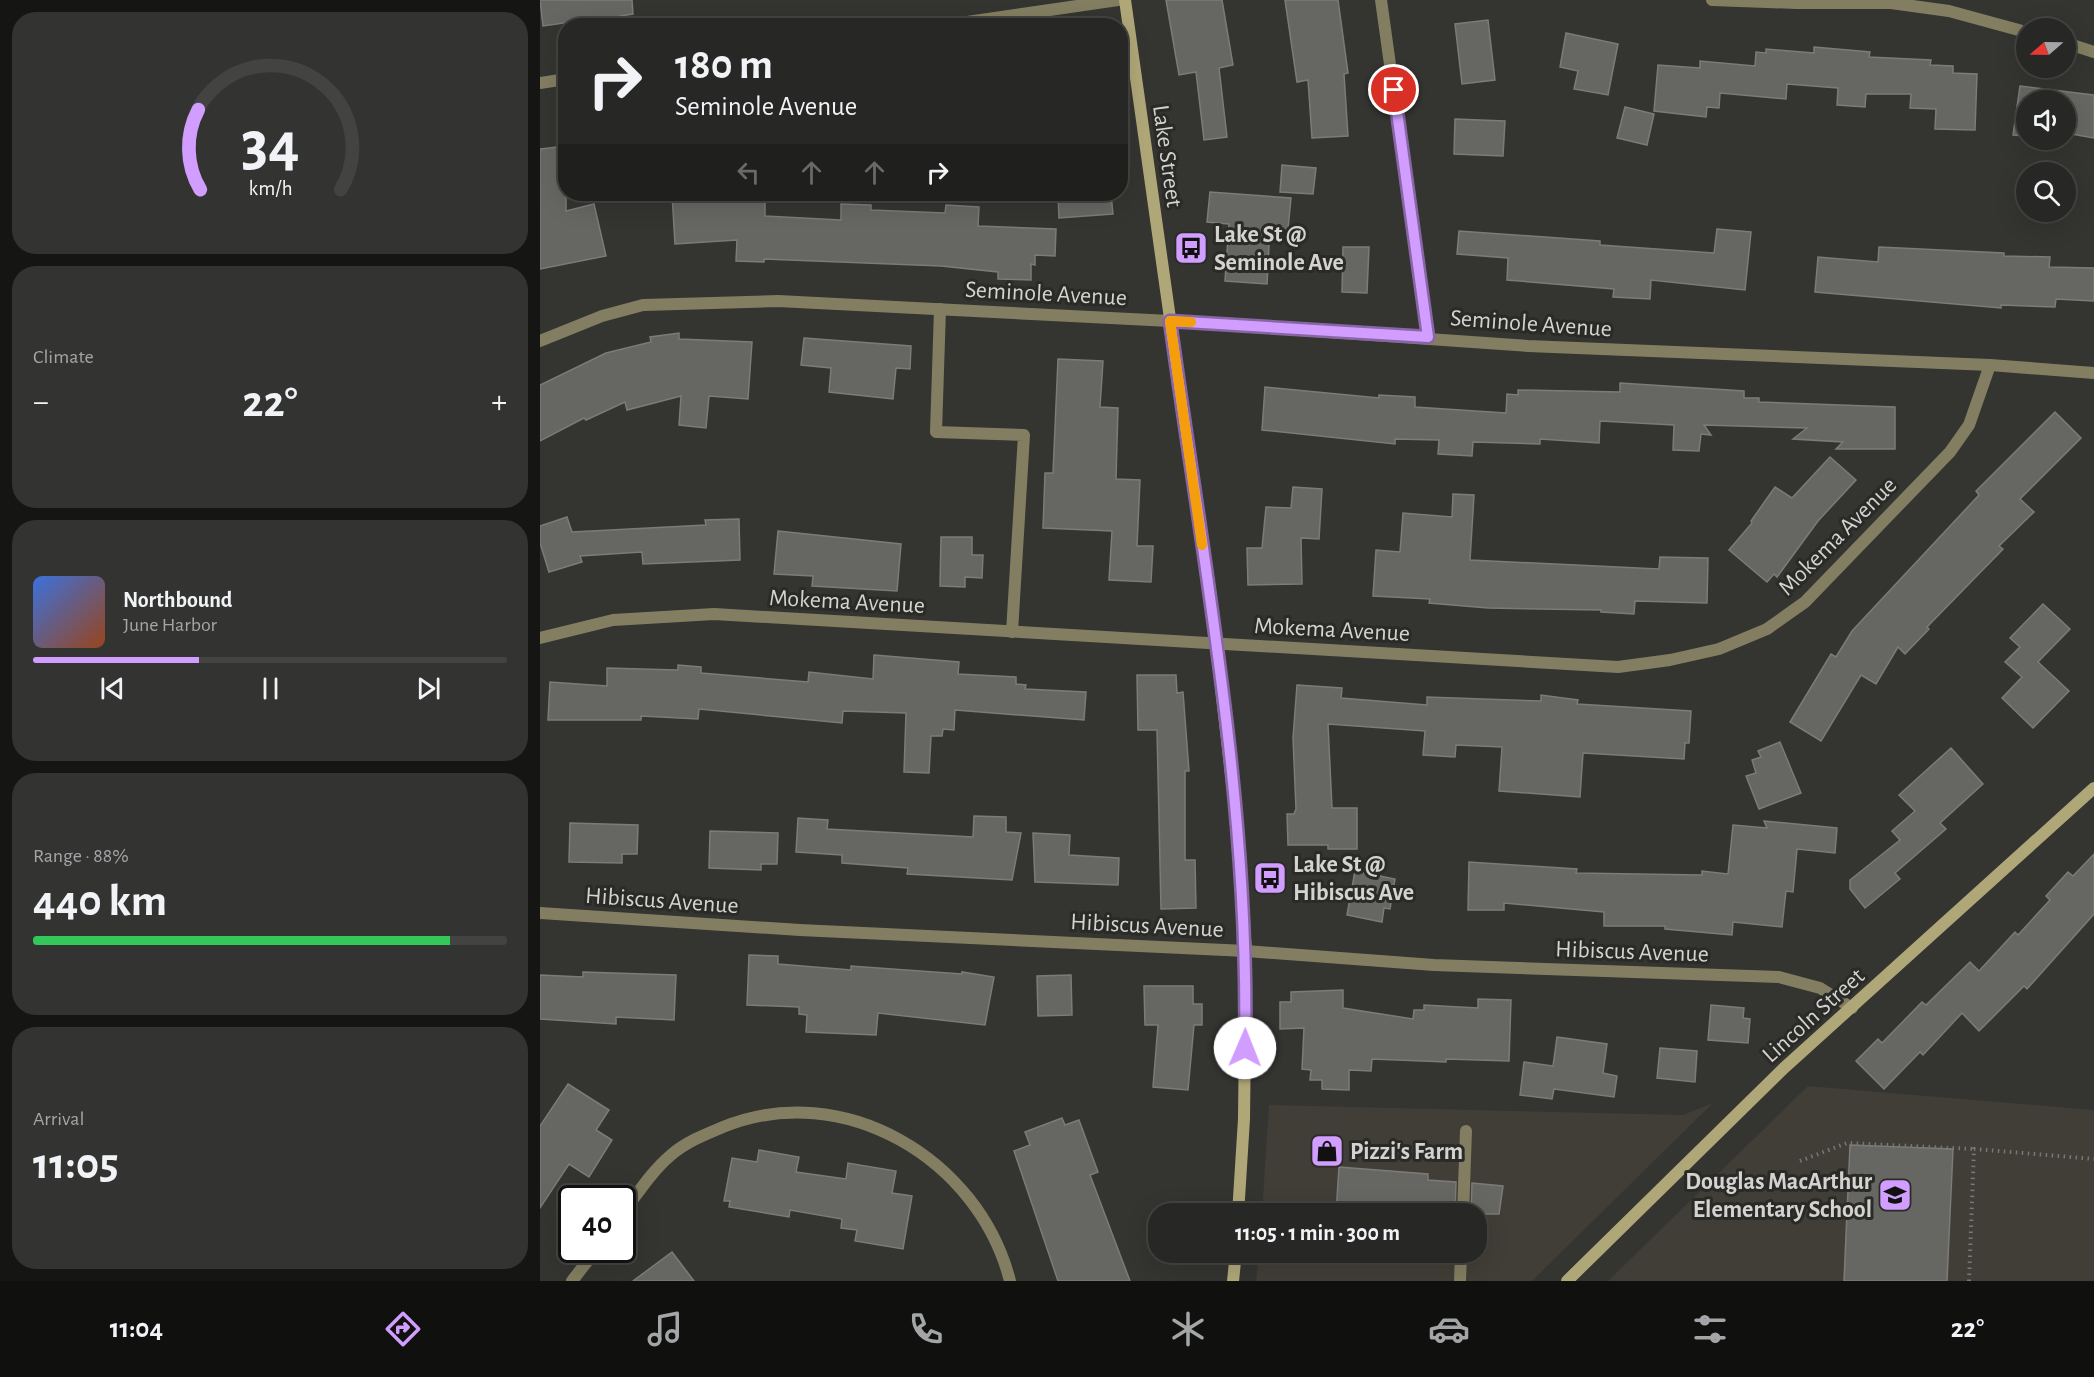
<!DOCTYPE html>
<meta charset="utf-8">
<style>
:root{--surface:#272725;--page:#333332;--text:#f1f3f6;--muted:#a4a5a7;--line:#434442;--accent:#d19dfe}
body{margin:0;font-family:"Alegreya Sans",sans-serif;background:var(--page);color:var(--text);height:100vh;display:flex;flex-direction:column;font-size:22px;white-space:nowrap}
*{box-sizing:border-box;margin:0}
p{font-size:20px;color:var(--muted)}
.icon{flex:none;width:33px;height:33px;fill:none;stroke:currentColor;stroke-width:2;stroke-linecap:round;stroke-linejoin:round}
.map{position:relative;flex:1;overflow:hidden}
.panel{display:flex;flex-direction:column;gap:12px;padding:12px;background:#151514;width:540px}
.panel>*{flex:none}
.guide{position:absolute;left:18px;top:18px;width:570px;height:183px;border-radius:24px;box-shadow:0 6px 24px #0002,0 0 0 2px var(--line);background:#272725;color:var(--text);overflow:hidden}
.needle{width:39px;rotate:250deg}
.tools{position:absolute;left:1476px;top:18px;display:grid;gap:12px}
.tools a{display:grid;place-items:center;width:60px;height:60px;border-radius:50%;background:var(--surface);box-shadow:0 6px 24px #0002,0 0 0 2px var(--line);font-size:30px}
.speed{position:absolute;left:18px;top:1185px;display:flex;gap:12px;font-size:30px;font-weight:700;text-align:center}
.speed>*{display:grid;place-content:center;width:78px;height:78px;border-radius:50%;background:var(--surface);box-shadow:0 6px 24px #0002,0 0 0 2px var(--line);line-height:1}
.speed .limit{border:3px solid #111;border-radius:9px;background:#fff;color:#111}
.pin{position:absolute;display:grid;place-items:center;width:51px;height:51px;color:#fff;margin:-26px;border:3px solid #fff;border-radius:50%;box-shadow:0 2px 6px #0007}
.me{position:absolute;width:66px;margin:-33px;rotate:1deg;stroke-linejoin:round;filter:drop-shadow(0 0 4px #0008)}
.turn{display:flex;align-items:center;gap:21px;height:126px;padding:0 18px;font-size:27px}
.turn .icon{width:78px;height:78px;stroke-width:2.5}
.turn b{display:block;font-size:42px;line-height:51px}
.lanes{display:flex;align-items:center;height:57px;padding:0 18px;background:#0003;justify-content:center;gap:30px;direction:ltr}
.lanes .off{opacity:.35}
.big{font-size:45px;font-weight:700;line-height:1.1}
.panel .widget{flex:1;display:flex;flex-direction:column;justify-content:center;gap:9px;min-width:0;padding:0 21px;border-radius:24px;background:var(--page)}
.panel .dial{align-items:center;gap:0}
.dial svg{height:156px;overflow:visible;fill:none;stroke:var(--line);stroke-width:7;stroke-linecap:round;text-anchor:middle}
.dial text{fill:var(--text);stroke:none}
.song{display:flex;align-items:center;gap:18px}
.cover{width:72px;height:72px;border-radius:9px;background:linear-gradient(135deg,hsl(220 70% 55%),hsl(20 70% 35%))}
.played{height:6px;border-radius:3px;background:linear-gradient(90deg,var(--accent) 35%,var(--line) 35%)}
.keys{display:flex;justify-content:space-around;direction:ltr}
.heat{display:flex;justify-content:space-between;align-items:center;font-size:33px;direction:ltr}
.charge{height:9px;border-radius:4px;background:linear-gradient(90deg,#34c759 88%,var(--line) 0)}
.trip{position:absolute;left:608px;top:1203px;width:339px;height:60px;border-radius:24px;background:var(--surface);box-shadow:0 6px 24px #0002,0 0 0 2px var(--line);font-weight:700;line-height:60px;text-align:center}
.tab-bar{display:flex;height:96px;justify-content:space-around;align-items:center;background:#10100f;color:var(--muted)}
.tab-bar .icon{width:42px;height:42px}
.tab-bar .on{color:var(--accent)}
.tab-bar b{font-size:27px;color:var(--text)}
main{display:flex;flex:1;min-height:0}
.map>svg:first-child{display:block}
</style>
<main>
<section class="panel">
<div class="widget dial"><svg viewBox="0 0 100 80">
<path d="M14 69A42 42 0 1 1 86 69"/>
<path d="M14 69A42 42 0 0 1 13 28" stroke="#d19dfe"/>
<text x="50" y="56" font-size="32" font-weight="700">34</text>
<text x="50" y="72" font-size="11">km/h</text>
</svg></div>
<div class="widget"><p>Climate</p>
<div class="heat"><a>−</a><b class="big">22°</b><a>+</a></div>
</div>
<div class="widget">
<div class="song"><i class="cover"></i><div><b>Northbound</b><p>June Harbor</p></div></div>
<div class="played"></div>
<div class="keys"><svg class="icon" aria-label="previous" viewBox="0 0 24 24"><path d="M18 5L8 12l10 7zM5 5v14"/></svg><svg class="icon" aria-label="pause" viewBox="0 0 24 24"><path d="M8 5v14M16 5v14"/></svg><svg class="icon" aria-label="next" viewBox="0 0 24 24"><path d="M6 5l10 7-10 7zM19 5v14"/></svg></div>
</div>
<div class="widget"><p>Range · 88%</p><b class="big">440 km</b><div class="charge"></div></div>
<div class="widget"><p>Arrival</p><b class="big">11:05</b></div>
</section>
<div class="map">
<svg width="1554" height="1281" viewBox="0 0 1554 1281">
<rect width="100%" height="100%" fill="#343431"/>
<g fill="#403e36">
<path d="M1268,1086l286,24v171h-486z"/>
<path d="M1173,1103l-181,178h-276l3,-28 217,-1v-38l-214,-1 7,-108 414,10z"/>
</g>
<g fill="#666663" stroke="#7c7b79" stroke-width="1.5">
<path d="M0,0h92l1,14 -13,2 1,7 -17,3h-12v-7l-49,7z"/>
<path d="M626,0h56l11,65 -14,3 8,69 -23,3 -8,-68 -17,3z"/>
<path d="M745,0h53l10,73 -4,1 4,62 -36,2 -4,-58 -11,2z"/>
<path d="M948,20l7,60 -33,4 -7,-60z"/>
<path d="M1026,33l52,11 -10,51 -34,-6 4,-18 -18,-4z"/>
<path d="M1274,47l56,5 -1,5 62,3 -1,5 23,1v7l24,1 -2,56 -40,-1 1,-20 -26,-1 1,-14h-45l-1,13 -28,-2 1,-17 -51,-4 -1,15 -66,-6 -1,15 -12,-1 -1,10 -52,-6 4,-46 42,3v-7l55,5 1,-14 10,1v-4l48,4z"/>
<path d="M1480,86l74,9v43l-28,-5v-33h-40v36l-13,-1z"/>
<path d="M1085,107l29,7 -7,31 -30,-7z"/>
<path d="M915,119l50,2 -2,35 -49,-2z"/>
<path d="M26,146v65l28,-7 12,52 -66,13v-120z"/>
<path d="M742,165l34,3 -3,26 -33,-2z"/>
<path d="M670,192l81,6 -3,31 -18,-2 -3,57 -42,-3 4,-57 -22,-2z"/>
<path d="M132,194h93v22l76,4v-16l30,1v5l74,3 1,-8 33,2 -1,19 78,3 -1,27 -20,-1v10l-4,-1v16l-33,-1v-7l-57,-6 -177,-7v3l-28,-1 1,-21 -62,4z"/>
<path d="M518,194h53l2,20 -54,4z"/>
<path d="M1177,229l34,3 -6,58 -94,-10 -1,19 -37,-2 1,-8 -107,-9 1,-22 -51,-4 2,-23 141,10v4l114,8z"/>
<path d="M803,247h26l-2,46 -25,-1z"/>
<path d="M1339,247l125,6v3l46,1 -1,10 45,1v33l-38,-2 -1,8 -54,-2v3l-186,-16 3,-35 60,5z"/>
<path d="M139,333v6l73,3 -4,57 -39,-3 -3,32 -27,-3 2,-29 -54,14 -2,-8 -39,18 -2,-2 -44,23v-56l66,-32 45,-11 -1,-5z"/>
<path d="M264,338l107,8 -1,23 -14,-1 -3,31 -64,-7 2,-24 -30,-3z"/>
<path d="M518,359l45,2 -3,46 18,1 -2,71 24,1 -3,66h16l-2,36 -42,-2 3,-49 -69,-3 2,-55h8z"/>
<path d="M1080,383l124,8v7h15v4l136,5v42h-59l7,-7 -50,-3 14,-11 -103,-3 7,10 -10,-1 -2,17 -26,-1 1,-25 -74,-4 -1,22 -59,-4v5l-67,-2 -1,14 -34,-2 1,-14 -44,-1v5l-133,-14 3,-43 114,11v-3l36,2v10l91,6 1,-19 11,1v-5l102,2z"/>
<path d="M1515,412l26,26 -61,61 14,13 -35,34 4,3 -76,78 2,2 -24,25 -7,-7 -22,37 -15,-9 -40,66 -31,-19 41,-68 5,3 16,-26 127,-136 -3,-4z"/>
<path d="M1290,457l26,23 -38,41 -41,56 -3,-3 -7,8 -38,-32 23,-27 -1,-2 24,-34 17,11z"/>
<path d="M753,487l29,2 -3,50 -18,-1 1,46 -54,1 -1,-37h15l4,-41 25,1z"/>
<path d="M913,494l21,1 -4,65 189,9 1,-12 48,1 -1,45 -72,-2 -1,13 -33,-2v-2l-113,-2 -59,-5 1,-4 -57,-3 3,-46 24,2 3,-39 49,4z"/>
<path d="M27,517l5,15 134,-7 -1,-5 34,-1 1,41 -97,4 -1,-12 -62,4 2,6 -33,10 -9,-29v-17z"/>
<path d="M238,531l123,13 -4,47 -85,-5 1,-10 -39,-2z"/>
<path d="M401,537h31v18h11l-1,23 -17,-1v10l-25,-1z"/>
<path d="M1503,604l27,25 -32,33 31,29 -36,37 -31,-30 20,-21 -17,-15 15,-15 -10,-9z"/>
<path d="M334,655l85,7 -1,12 58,3v7l10,1 -1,4 61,3 -2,28 -129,-10 -1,20 -11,-1 -1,7h-11l-2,37 -25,-1 2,-59 -63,-2 -1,12 -143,-14 -1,10 -57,-3v4h-93l2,-38 57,4v-18l71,2v-5l23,2v6l107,9 1,-10 64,7z"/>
<path d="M597,675h39l1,18 6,-1 6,79h-4v89h10l1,48 -35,1 -4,-179h-19z"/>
<path d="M757,685l45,3 -1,10 86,7v-8l114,4v-6l37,5 -1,4 114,7 -2,32h-4l-1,16 -101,-6 -3,44 -81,-6 3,-44 -46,-2 -1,12 -32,-2 2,-24 -97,-7 4,84h25v41h-29v-4h-40l-1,-31h7l2,-5 -3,-71z"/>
<path d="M1240,742l21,51 -42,16 -13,-33 10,-3 -4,-13 9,-3 -3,-6z"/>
<path d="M1411,748l32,36 -43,39 6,6 -51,44 5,6 -35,29 -15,-19v-9l50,-40 -8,-9 23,-20 -16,-16z"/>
<path d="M434,816l32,1v15l15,1 -9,47 -105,-6 1,-6 -66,-5v-8l-46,-3 2,-34 30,2 -1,9 146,8z"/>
<path d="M1224,821l73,7 -2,25 -38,-4 -4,43 -7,-1 -4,36 -49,-5 -1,13 -67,-6v-3h-61v-14l-100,-9v7h-36l1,-48 108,7 -1,4 126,2v-4l26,3 5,-49 34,3z"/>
<path d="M30,823l68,2 -1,29h-15v9l-53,-1z"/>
<path d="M170,831l68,2 -1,31h-16v6l-52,-2z"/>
<path d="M493,833l37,2 -1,20 50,3 -1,27 -83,-3z"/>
<path d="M1554,854v60l-67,75 -3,-3 -45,45 -17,-18 -39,42 -3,-3 -36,37 -28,-28 22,-22 4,4 40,-41 4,3 44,-43 9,9 36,-39 3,3 32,-35 -4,-4 22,-24 5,4z"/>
<path d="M815,871l40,8 -5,30 -6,-1 -2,14 -35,-7z"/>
<path d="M209,955l29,1v8l73,6v-4l111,8v-2l32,5 -9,48 -107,-12 -2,22 -70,-3 1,-17 -8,-1v-7l-52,-2z"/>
<path d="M43,972l93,3 -2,45 -58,-3v7l-76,-5v-44l43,2z"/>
<path d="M531,975l1,40 -34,1 -1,-40z"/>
<path d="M604,986h49v18h9v21h-8l-6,65 -35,-3 5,-62h-13z"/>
<path d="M803,990v18l70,11 1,-9h10v-5l54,3v-9l33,1 -2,61 -63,-2v3l-74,-3 -1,12 -22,-1v20l-27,-1v-9h-12l1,-10 -9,-1 2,-41 -24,1v-27h11v-10z"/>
<path d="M1171,1005l33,3 -1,10 7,1 -2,24 -40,-3z"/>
<path d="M1017,1037l50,7 -4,29 14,3 -3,21 -60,-8 -2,10 -32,-4 4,-33 29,4z"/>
<path d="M1120,1048l37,3 -2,31 -38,-4z"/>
<path d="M28,1084l41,26 -13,20 16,10 -23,37 -20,-13 -29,44v-82z"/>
<path d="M522,1118l3,7 14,-5 19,52 -8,3 40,106h-72l-44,-130 16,-6 -5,-13z"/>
<path d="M1310,1145l103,4 -6,132h-103z"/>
<path d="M219,1150l40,7 -3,15 50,7 2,-16 48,8 -4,22 20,3 -9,53 -48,-8 2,-11 -16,-2 1,-9 -52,-9 -1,7 -60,-10 1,-6h-6l8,-43 25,4z"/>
<path d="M799,1167l89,7v6l28,2 -1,32h-119z"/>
<path d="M932,1183l31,3 -4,28h-28z"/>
<path d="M132,1252l22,29h-61z"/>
</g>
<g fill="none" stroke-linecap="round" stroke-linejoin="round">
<g stroke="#777774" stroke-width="4" stroke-dasharray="1.5 4.5" stroke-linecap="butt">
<path d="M1260,1161l47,-18 127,6"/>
<path d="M1429,1281l5,-132 120,10"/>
</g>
<g stroke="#837e61" stroke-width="12">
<path d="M400,309l-4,123 88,3 -12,197"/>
<path d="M82,1214c16,-21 30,-43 49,-59 15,-13 35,-21 52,-28 120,-49 256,32 287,154"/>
<path d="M923,1214l3,-83"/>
<path d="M32,1281l24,-31"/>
<path d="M920,1281l1,-29"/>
</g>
<g stroke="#837e61" stroke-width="12">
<path d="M841,0l47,337"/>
<path d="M1172,0l84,3h95l58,8 77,21"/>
<path d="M400,26l178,-26"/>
<path d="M1526,43l28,9"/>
<path d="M0,83l26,-4"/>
<path d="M0,341l62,-25 41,-11 135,-4 392,20 358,25 462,19 104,8"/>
<path d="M0,638l73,-18 101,-6 904,53 52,-7 49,-11 48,-20 38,-27 145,-150 19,-27 21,-60"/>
<path d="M0,913l260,17 446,21 188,14 345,12 41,11 32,20"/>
</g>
<g stroke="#b0a779" stroke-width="12">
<path d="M585,0l91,644 18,156 12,151 -2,168 -6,95"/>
<path d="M693,1281l3,-29"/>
<path d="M1027,1281l217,-213 310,-280"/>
</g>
</g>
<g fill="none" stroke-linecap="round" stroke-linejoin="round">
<defs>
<path id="route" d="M705,1048c5,-244 -42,-486 -75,-727l258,16 -34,-247"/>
</defs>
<use href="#route" stroke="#8866a5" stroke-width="15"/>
<use href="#route" stroke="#d19dfe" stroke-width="10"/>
<path stroke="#f59e0b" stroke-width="10" d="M651,322l-21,-1 32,224"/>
</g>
<defs>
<symbol id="bus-square" viewBox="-11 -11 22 22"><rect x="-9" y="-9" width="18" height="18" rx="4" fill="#d19dfe" stroke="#2a2a27"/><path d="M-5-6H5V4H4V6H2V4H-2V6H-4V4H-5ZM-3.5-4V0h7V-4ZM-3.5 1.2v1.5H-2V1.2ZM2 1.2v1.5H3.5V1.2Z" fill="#111"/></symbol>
<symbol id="shop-square" viewBox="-11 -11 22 22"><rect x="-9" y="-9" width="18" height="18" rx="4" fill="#d19dfe" stroke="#2a2a27"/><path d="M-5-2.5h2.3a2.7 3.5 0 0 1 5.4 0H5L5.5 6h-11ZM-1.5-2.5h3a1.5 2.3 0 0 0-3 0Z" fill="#111"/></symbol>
<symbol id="school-square" viewBox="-11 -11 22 22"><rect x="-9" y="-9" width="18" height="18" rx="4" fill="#d19dfe" stroke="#2a2a27"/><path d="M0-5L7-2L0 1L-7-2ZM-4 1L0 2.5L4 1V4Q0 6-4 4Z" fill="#111"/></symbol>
</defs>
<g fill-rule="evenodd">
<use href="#bus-square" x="632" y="229" width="38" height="38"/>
<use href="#bus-square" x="711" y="859" width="38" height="38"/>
<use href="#shop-square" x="768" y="1132" width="38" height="38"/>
<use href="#school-square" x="1336" y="1176" width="38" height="38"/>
</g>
<g text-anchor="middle" stroke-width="6" stroke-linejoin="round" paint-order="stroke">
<g font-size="24" fill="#d4d3d2" stroke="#2a2a27">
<text transform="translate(628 156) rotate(82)" y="8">Lake Street</text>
<text transform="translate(506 293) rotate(3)" y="8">Seminole Avenue</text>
<text transform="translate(991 323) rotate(4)" y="8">Seminole Avenue</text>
<text transform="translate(1297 536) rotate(-45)" y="8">Mokema Avenue</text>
<text transform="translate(307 601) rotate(3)" y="8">Mokema Avenue</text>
<text transform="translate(792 629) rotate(3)" y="8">Mokema Avenue</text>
<text transform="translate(122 900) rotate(4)" y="8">Hibiscus Avenue</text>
<text transform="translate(607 925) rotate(3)" y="8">Hibiscus Avenue</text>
<text transform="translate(1092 951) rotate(2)" y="8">Hibiscus Avenue</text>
<text transform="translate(1273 1015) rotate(-42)" y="8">Lincoln Street</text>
</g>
<g font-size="24" font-weight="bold" fill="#d4d3d2" stroke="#2a2a27" text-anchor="start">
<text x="674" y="242">Lake St @<tspan x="674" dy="28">Seminole Ave</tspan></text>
<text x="753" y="872">Lake St @<tspan x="753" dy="28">Hibiscus Ave</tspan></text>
<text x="810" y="1159">Pizzi's Farm</text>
<text x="1332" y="1189" text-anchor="end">Douglas MacArthur<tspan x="1332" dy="28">Elementary School</tspan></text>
</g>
</g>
</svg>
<div class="tools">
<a><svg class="needle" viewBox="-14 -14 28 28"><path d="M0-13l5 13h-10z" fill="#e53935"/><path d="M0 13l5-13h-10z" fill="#a4a5a7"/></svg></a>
<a><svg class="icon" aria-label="sound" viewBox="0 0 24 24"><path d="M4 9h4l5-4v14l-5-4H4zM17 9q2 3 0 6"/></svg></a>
<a><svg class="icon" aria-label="search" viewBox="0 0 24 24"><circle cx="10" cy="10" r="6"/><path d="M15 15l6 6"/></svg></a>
</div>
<div class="speed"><div class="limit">40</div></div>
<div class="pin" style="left:854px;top:90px;background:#d93025"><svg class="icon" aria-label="arrive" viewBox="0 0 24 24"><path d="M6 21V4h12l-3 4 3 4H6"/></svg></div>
<svg class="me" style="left:705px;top:1048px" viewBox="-20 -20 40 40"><circle r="19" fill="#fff"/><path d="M0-13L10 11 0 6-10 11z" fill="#d19dfe"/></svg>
<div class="trip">11:05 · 1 min · 300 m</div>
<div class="guide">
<div class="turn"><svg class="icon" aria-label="right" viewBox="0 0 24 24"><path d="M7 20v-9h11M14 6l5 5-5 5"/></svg><div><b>180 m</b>Seminole Avenue</div></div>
<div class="lanes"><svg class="icon off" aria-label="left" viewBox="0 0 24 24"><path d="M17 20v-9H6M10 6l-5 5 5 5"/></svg><svg class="icon off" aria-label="ahead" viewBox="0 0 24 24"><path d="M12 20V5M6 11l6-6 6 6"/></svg><svg class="icon off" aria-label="ahead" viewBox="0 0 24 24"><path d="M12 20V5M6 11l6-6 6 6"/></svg><svg class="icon" aria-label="right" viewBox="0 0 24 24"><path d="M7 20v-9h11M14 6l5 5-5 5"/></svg></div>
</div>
</div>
</main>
<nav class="tab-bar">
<b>11:04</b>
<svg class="icon on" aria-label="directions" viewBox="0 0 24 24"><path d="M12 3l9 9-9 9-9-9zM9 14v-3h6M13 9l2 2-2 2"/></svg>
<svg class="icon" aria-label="music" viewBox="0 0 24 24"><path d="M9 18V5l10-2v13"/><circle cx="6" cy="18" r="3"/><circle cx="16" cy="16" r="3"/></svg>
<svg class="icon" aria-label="phone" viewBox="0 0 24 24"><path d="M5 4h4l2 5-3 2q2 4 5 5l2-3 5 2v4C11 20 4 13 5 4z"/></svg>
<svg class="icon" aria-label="climate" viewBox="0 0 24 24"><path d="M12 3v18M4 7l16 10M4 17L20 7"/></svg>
<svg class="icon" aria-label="car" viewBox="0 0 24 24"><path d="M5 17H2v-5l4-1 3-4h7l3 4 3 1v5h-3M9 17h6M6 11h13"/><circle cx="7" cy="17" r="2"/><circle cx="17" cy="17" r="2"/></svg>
<svg class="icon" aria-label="filters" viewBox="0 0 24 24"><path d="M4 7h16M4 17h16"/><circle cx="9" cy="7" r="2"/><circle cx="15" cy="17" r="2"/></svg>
<b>22°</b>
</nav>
